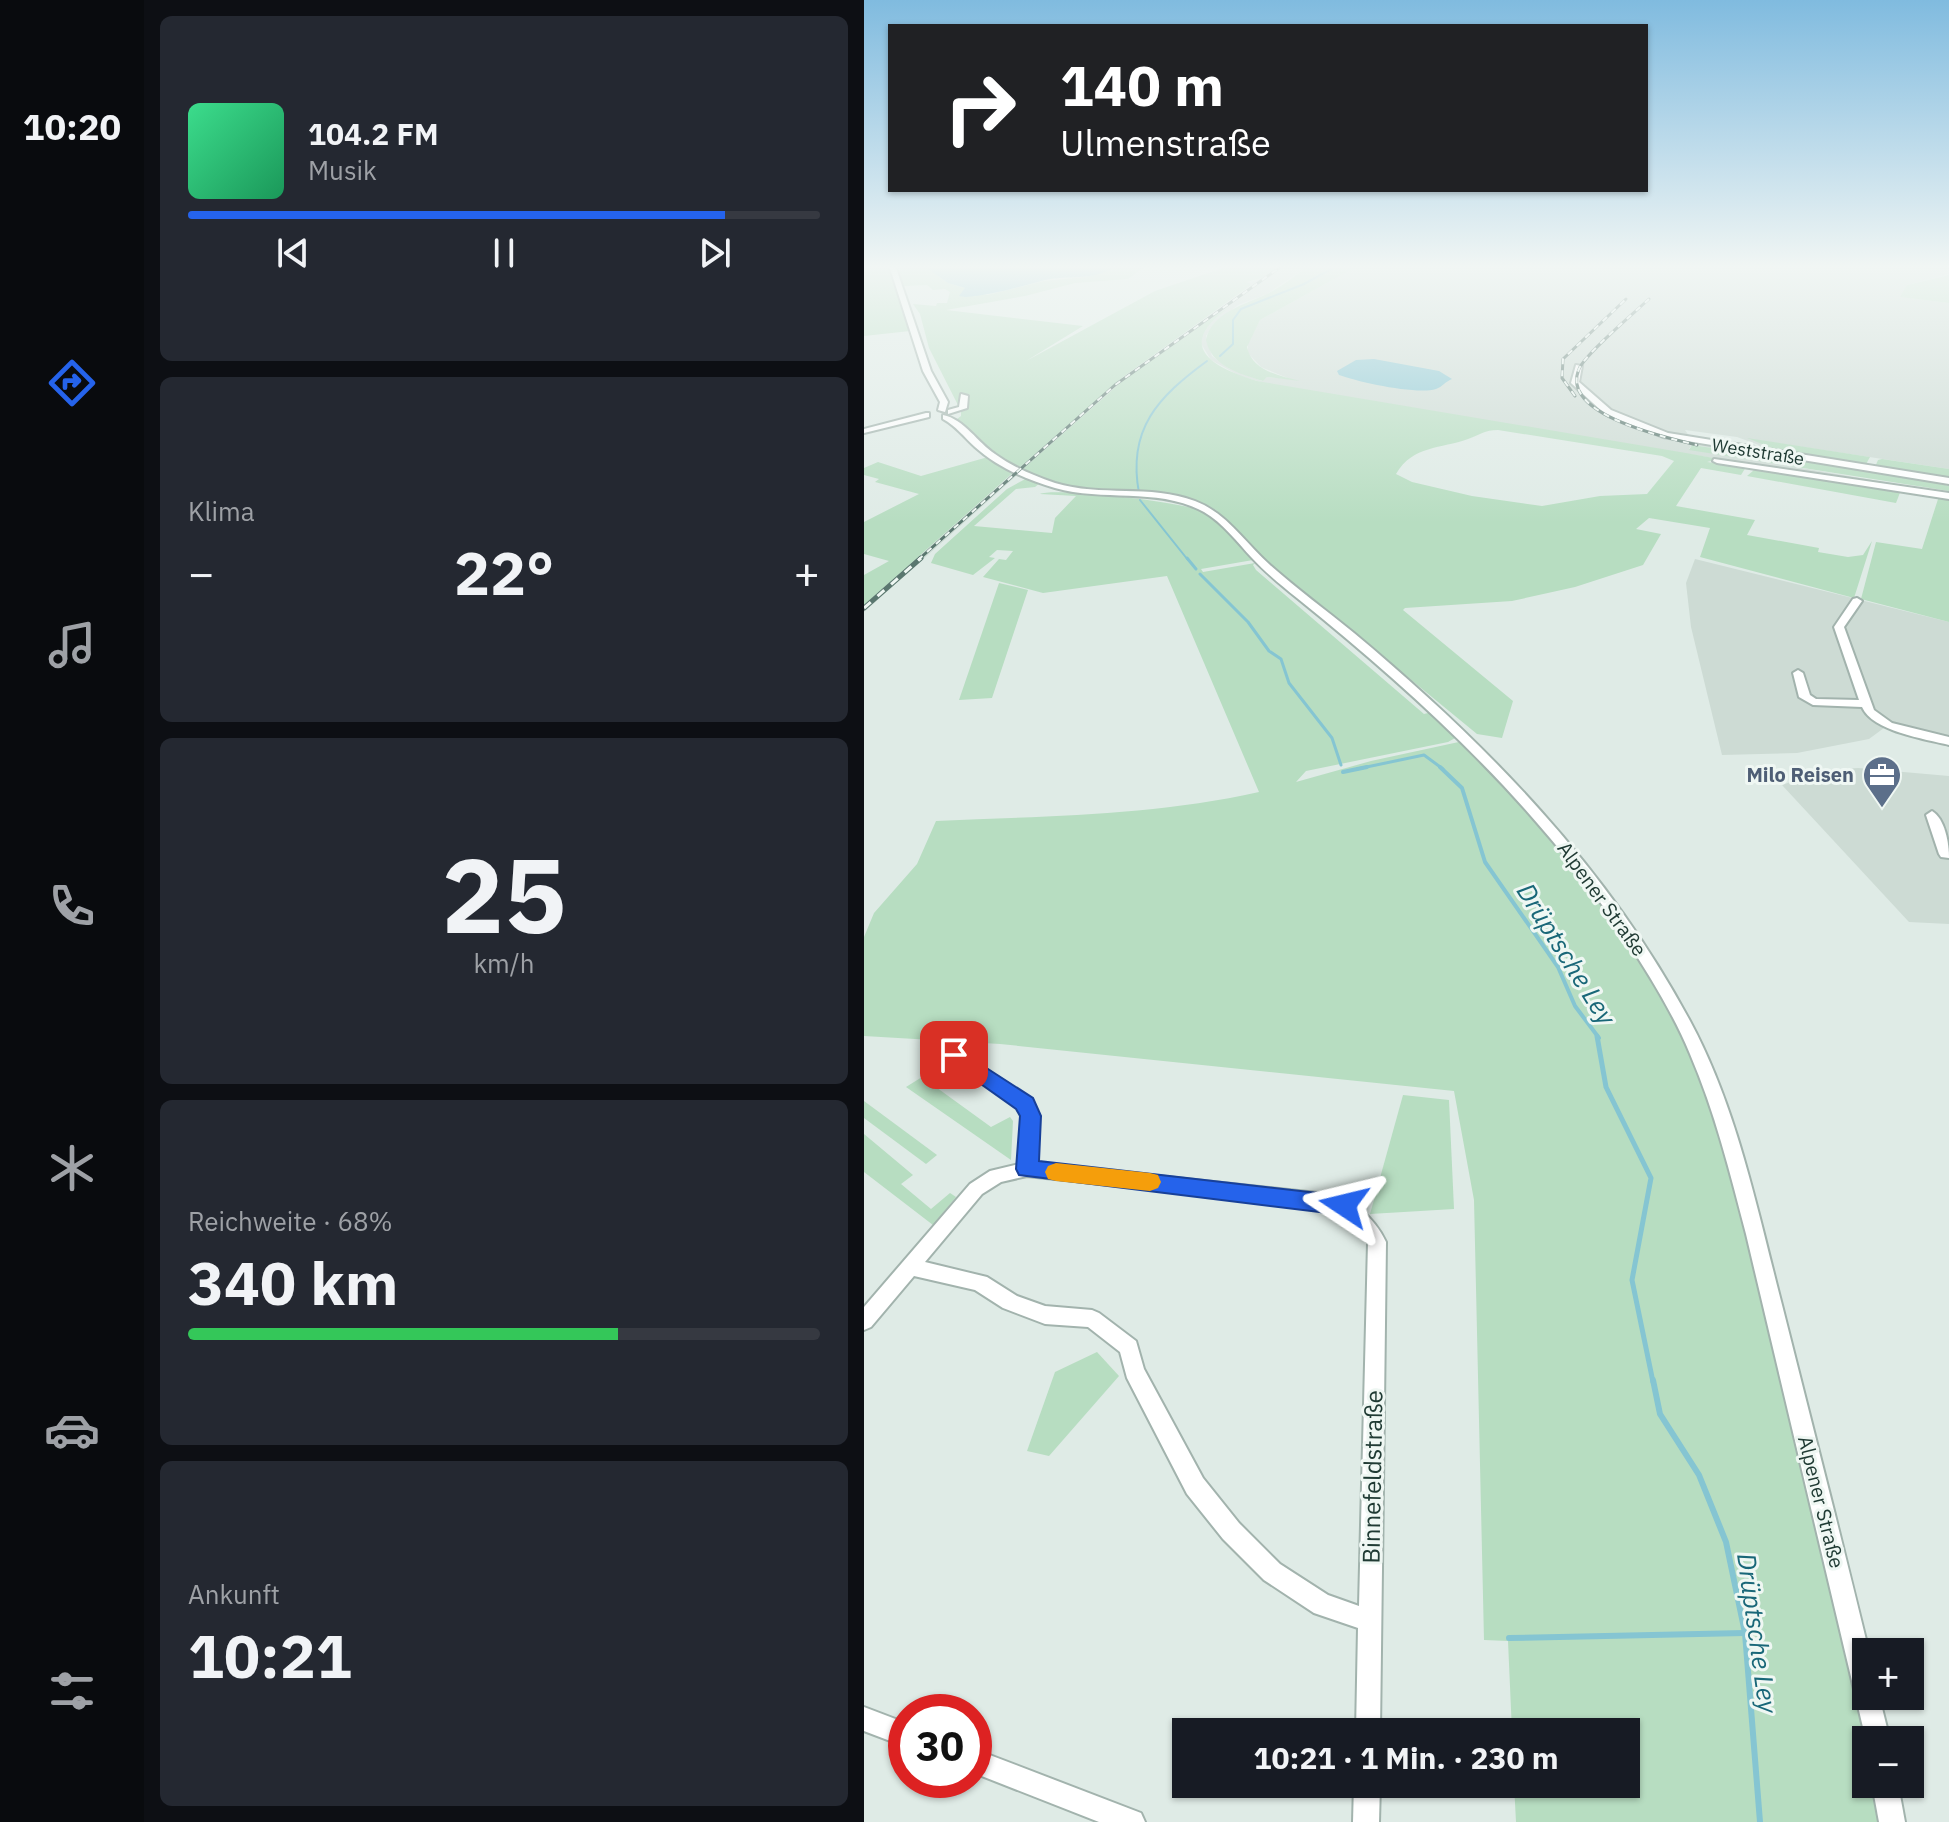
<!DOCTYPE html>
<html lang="de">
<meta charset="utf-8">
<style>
:root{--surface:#171b24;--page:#242831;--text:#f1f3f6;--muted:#9ea1a6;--line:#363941;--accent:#2563eb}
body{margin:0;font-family:"IBM Plex Sans",sans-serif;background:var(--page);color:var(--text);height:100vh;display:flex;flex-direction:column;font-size:30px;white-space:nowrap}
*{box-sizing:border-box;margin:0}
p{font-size:26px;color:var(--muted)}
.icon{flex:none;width:44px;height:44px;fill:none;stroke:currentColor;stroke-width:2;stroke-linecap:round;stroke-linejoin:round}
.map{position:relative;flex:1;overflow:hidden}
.details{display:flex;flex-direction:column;gap:16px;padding:16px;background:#0d0f14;width:720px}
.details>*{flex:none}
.top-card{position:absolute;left:24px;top:24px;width:760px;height:168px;border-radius:0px;box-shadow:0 2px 6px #0004;background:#202124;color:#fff;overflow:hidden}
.fabs{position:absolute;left:988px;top:1638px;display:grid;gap:16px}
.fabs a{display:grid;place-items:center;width:72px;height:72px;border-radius:0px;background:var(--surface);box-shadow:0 2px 6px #0004;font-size:40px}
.speed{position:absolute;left:24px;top:1694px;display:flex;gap:16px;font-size:40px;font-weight:700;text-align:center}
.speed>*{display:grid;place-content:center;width:104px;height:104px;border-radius:50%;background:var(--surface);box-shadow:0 2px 6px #0004;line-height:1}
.speed .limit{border:12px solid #d22;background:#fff;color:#111}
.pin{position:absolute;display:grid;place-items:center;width:68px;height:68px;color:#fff;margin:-34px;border-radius:16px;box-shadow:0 4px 12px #0006}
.me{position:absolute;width:88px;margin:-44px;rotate:280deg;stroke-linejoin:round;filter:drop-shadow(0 0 6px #0008)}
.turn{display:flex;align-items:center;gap:28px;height:168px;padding:0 40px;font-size:36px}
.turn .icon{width:104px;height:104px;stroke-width:2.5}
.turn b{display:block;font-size:56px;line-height:68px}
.big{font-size:60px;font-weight:800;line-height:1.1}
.details .tile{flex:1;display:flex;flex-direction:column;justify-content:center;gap:12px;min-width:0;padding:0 28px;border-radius:12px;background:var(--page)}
.details .dial{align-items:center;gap:0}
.dial b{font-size:104px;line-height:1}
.song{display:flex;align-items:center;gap:24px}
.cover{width:96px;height:96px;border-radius:12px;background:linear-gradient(135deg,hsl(150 70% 55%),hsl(150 70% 35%))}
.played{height:8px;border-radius:4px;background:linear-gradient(90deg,var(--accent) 85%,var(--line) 85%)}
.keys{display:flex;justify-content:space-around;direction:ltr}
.heat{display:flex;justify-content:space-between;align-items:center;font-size:44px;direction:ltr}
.charge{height:12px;border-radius:6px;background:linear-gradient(90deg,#34c759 68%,var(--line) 0)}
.trip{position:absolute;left:308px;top:1718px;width:468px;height:80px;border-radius:0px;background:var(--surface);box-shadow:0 2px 6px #0004;font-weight:800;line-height:80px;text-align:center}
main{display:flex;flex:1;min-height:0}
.menu{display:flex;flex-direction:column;width:144px;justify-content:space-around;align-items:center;background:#090b0e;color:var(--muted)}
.menu .icon{width:56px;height:56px}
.menu .active{color:var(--accent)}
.menu b{font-size:36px;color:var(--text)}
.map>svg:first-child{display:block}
</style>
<main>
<nav class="menu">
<b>10:20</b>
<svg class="icon active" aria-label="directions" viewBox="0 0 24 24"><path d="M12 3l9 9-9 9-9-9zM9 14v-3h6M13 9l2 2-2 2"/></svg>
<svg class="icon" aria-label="music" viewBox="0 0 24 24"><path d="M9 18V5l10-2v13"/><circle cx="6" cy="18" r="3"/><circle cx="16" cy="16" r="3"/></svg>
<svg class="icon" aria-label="phone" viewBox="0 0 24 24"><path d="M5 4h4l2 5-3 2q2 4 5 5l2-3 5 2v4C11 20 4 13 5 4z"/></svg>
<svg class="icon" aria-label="climate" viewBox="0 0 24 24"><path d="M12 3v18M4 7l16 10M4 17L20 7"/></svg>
<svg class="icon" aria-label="car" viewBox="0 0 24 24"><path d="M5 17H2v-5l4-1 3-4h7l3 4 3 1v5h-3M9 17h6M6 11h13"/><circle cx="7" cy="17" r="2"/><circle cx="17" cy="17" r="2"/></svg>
<svg class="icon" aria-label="filters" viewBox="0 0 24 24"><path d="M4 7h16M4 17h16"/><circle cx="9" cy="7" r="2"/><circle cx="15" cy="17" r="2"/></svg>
</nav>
<section class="details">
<div class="tile">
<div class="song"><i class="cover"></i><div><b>104.2 FM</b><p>Musik</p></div></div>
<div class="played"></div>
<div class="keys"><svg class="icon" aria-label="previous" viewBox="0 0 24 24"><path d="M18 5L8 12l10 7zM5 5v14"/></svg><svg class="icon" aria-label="pause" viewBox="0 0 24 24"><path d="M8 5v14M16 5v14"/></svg><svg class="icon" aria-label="next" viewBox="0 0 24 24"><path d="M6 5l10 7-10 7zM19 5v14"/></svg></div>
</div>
<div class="tile"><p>Klima</p>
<div class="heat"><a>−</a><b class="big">22°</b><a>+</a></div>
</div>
<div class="tile dial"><b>25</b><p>km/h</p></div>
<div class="tile"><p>Reichweite · 68%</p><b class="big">340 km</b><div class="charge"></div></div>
<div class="tile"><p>Ankunft</p><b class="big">10:21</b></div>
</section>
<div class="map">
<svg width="1085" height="1822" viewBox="0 0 1085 1822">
<rect width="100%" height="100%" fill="#dfebe6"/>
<g fill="#cddbd4" fill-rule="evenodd">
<path d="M413,268h28l-38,26 -29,11 -24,19 -8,12 6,20 16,12 34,13 5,-4 23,2 -29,-12 -13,-14v-10l12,-23 94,-52h595v6l-42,11 -6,12 48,6v166l-199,-30 64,22 135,25 -257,-41 -3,4 260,44 -230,-34 -441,-72 -38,-11 -29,-16 -11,-18 3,-12 12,-12 -3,-1 -100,73 -248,222v-7l244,-216 143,-103 -4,-3 15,-5zM821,430l52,7 63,23 -106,-17z"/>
<path d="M831,559l254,63v119l-61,-16 -19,14 -72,14 -75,2 -31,-128 -5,-44z"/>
<path d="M994,768l91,8v148l-40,-2 -127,-137 42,-15z"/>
</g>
<g fill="#b7ddc1" fill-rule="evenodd">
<path d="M0,268h24l22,63 -46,5z"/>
<path d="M36,268h27l21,15 39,12 57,-14 42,-4 26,-9h31l-15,11 -53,4 -50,13 -79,14 137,16 -57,35 129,-70 68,-23h54l-15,10 -15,4 4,3 -128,92 -103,90 -23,-10 -40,-38 4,-3v-5l-32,-63 -9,-34 -7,-10 23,2 1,-3h10l3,-11 -5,-3 -12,1 -6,-5 -23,1 -5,-12z"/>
<path d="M441,268h49l-94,52 -13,27c5,24 33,29 53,34l-33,-4 -4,4c-23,-7 -52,-15 -57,-41 5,-28 41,-36 63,-47 13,-7 25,-16 36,-25z"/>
<path d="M1085,275v28l-49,-6 7,-12z"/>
<path d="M363,309c-53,38 -13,59 30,72l429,72 33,6 -12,3 39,5 -5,8 -40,-7 -25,38 79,14 -8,15 72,13 -1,4 30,5 15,-2 9,-14 -18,57 -154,-41 10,-29 -61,-10 -13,11 25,5 -18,31 -68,22 -63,14 -107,7 -2,2 110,91 -11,37 -25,-4 -213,-175 -48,-49 -29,-12 -16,-3 -75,-3 -36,-7 -37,-16 104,-92 82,-59zM634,430l164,26 12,5 -27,33 -47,2 -58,10 -70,-10 -60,-14 -16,-8c17,-29 45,-25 72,-35 11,-4 17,-9 30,-9z"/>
<path d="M883,438l123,19 -5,9 -88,-16z"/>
<path d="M828,445l218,32 39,9v5l-260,-41z"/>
<path d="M124,457l28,13 -152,135v-30l25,-14 -25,-7v-32l55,-28 -44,-12 4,-3 -15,-4v-7l14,-6 43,14z"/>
<path d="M1018,459l67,10v10l-74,-12 3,-7z"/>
<path d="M902,469l135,21 -5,13 -149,-27 7,-6z"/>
<path d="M165,477l12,5 -6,5 -19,2 -42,37 78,7 3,-15 21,-22 -36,-2c13,-7 148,8 164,18 19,12 34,33 49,48l-52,9 2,3 52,-9 -2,2 3,5 168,144 8,-2 25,25 -9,5 -142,29 -10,11 75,-21 97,-21 56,57 111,146 74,142 157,611v88h19l7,38h-376l-2,-38h112v-52h-114l-4,-91 -24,-1 -10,-440 -20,-109 -454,-47 -136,-8v-99l10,-24 43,-49 19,-43c109,-5 216,-5 323,-29l-92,-216 -124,17 -60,-16 16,-18 7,1 7,-9 -16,-1 -8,7 6,1 -22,17 -42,-12 4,-9 72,-65z"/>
<path d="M1075,496l10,1v125l-88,-23 15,-57 46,7z"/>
<path d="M135,583l29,7 -36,108 -33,2z"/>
<path d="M58,1077l69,50 19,-10 3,4 -2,39 -105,-73z"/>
<path d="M539,1095l46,5 5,109 -84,5z"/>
<path d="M0,1101l73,54 -11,9 -62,-46z"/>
<path d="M0,1134l49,41 -12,9 30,25 19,-16 6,4 -23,28 -69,-53z"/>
<path d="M233,1352l22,24 -70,80 -22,-5 28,-79z"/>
</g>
<g fill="#85c5d2">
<path d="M63,268h185c-19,13 -46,7 -67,12 -27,7 -52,15 -79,17l-7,-1 6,-8 -17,-5z"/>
<path d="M510,359l65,12 13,8c-6,2 -10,8 -16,10 -19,6 -78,-7 -97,-14l-2,-4 19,-11z"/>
</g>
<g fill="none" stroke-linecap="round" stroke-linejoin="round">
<g stroke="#85c5d2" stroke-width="2">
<path d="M356,356l13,-12v-24l8,-11 63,-25 29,-16"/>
<path d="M275,493c-12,-64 19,-96 68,-132"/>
<path d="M276,500l48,60"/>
</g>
<g stroke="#85c5d2" stroke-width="3">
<path d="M323,558l9,11"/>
<path d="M336,574l48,48 21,29 12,8 8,24 43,55 9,27"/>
<path d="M493,769l67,-14 19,14"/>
</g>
<g stroke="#85c5d2" stroke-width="4">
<path d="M576,767l22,21 23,74 73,105 17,39 24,32"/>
<path d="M479,772l24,-5"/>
</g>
<path stroke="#85c5d2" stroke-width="5" d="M733,1036l9,51 45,91 -19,102 21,102"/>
<g stroke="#85c5d2" stroke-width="6">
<path d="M789,1380l7,34 39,61 27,67 19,91 15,189"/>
<path d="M645,1638l236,-5"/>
</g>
<defs>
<g id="minor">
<path d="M26,268h6l35,103 17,31 -3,10 -7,-2 2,-8 -17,-31z"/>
<path d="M712,365l6,1 -3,16 32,28 57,23 281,45v6l-286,-47 -58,-23 -34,-31z"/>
<path d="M97,394l7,2 -1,12 -19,6v-4l11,-3z"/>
<path d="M62,413h3v4l-65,16v-4z"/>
<path d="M79,415c21,4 35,28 52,39 18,13 39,22 60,29 46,14 95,1 140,18 32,12 50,42 75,64 27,24 56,45 84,68 132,110 254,235 336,388 47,87 67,188 92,284 29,116 59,231 87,347h-3v44h13l11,44h-24l-120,-506c-16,-61 -31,-122 -56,-180 -17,-41 -41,-79 -65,-116 -88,-133 -204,-240 -328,-340 -15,-12 -31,-25 -45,-40 -15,-16 -29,-35 -48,-46 -45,-25 -100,-10 -149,-24 -28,-8 -58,-21 -80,-41 -11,-10 -19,-21 -32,-28z"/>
<path d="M850,459l235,34v6l-232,-36 -4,-2z"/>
<path d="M993,598l5,3 -18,26 30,83 18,13 57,14v8c-24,-6 -77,-14 -87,-38l-49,-2 -14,-8 -6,-24 5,-3 5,3 7,22 6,4 43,1 -25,-73 19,-28z"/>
<path d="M1068,811c13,8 17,32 17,47l-8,-1 -2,-3 -13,-39z"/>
<path d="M90,1049l77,50 8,17 -3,47 291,31c28,9 46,21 59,48l-6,490h-24l2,-104 -44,-15 -50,-33 -41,-41 -36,-45 -60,-116 -7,-26 -32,-25 -43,-3 -42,-16 -28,-18 -61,-14 -43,51 -7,3v-23l106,-123 20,-13 29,-7 4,-48 -4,-9 -71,-48 -2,-4 2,-4zM163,1176l300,32c19,7 31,18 41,35l-9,363 -31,-11 -48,-31 -41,-41 -36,-45 -59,-109 -8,-28 -37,-28 -7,-3 -47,-4 -28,-10 -30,-19 -62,-15 57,-68 19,-12z"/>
<path d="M0,1707l42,16v24l-42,-16z"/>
<path d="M110,1749l167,64 4,9h-46l-125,-49z"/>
<path d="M490,1784h26l-1,38h-26z"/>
<path d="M1008,1784h26l7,38h-26z"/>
</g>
</defs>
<use href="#minor" stroke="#a2b3ad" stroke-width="4"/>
<use href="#minor" fill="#fff" fill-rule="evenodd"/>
<defs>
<g id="rail-far1">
<path d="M785,299c-15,14 -64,55 -70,70 -20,46 89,69 118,76"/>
<path d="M711,396l-13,-18 1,-19 63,-60"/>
<path d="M54,560l197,-175 164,-117"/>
</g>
<path id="rail" d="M0,608l57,-50"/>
</defs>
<use href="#rail-far1" stroke="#5a776f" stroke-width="3"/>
<use href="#rail" stroke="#5a776f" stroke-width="5"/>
<use href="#rail-far1" stroke="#eff7f3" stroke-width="2" stroke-dasharray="6" stroke-linecap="butt"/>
<use href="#rail" stroke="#eff7f3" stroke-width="3" stroke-dasharray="9" stroke-linecap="butt"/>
</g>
<linearGradient id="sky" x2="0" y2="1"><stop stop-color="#80bbdf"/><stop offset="0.51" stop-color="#f1f6f4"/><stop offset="1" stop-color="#f1f6f4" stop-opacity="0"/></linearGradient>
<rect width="1085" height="523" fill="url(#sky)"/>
<path fill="#2563eb" stroke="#184099" stroke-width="2" d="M90,1047l79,51 8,18 -2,45 305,35 8,3 3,6 -3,7 -8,3 -325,-40 -3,-6 4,-53 -4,-7 -69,-49 -3,-5 3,-6z"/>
<path fill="#f59e0b" d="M192,1163l94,10 8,2 3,7 -3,6 -8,3 -94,-10 -8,-2 -3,-7 3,-6z"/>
<defs>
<symbol id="office-pin" viewBox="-11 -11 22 30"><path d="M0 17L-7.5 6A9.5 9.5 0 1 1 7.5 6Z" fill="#5c6f8a" stroke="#eff7f3"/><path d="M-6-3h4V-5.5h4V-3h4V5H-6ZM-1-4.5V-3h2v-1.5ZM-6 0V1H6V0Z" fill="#fff"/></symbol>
</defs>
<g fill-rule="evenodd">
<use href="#office-pin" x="996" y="753" width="44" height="60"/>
</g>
<g text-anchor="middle" stroke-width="6" stroke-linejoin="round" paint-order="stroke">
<g font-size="18" fill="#203b34" stroke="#eff7f3">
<text transform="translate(894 452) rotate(9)" y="6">Weststraße</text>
</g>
<g font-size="20" font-weight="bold" fill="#4e5e75" stroke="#eff7f3" text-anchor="end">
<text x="990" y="782">Milo Reisen</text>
</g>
<g font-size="20" fill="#203b34" stroke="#eff7f3">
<text transform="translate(738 899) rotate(54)" y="7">Alpener Straße</text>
<text transform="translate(957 1502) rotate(76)" y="7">Alpener Straße</text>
</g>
<g font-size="24" fill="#203b34" stroke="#eff7f3">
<text transform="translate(509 1477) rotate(-89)" y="8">Binnefeldstraße</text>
</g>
<g font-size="26" font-style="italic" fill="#196778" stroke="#eff7f3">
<text transform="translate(702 954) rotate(58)" y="9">Drüptsche Ley</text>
<text transform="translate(893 1633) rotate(82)" y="9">Drüptsche Ley</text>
</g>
</g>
</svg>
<div class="fabs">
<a>+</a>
<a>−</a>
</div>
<div class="speed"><div class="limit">30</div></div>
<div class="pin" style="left:90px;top:1055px;background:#d93025"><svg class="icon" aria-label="arrive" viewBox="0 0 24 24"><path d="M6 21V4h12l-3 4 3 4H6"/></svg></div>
<svg class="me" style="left:480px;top:1205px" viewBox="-20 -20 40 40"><path d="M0-17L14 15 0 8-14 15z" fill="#2563eb" stroke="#fff" stroke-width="4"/></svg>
<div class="trip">10:21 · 1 Min. · 230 m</div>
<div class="top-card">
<div class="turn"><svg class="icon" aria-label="right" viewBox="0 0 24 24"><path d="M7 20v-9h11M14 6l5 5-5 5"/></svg><div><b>140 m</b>Ulmenstraße</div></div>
</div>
</div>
</main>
